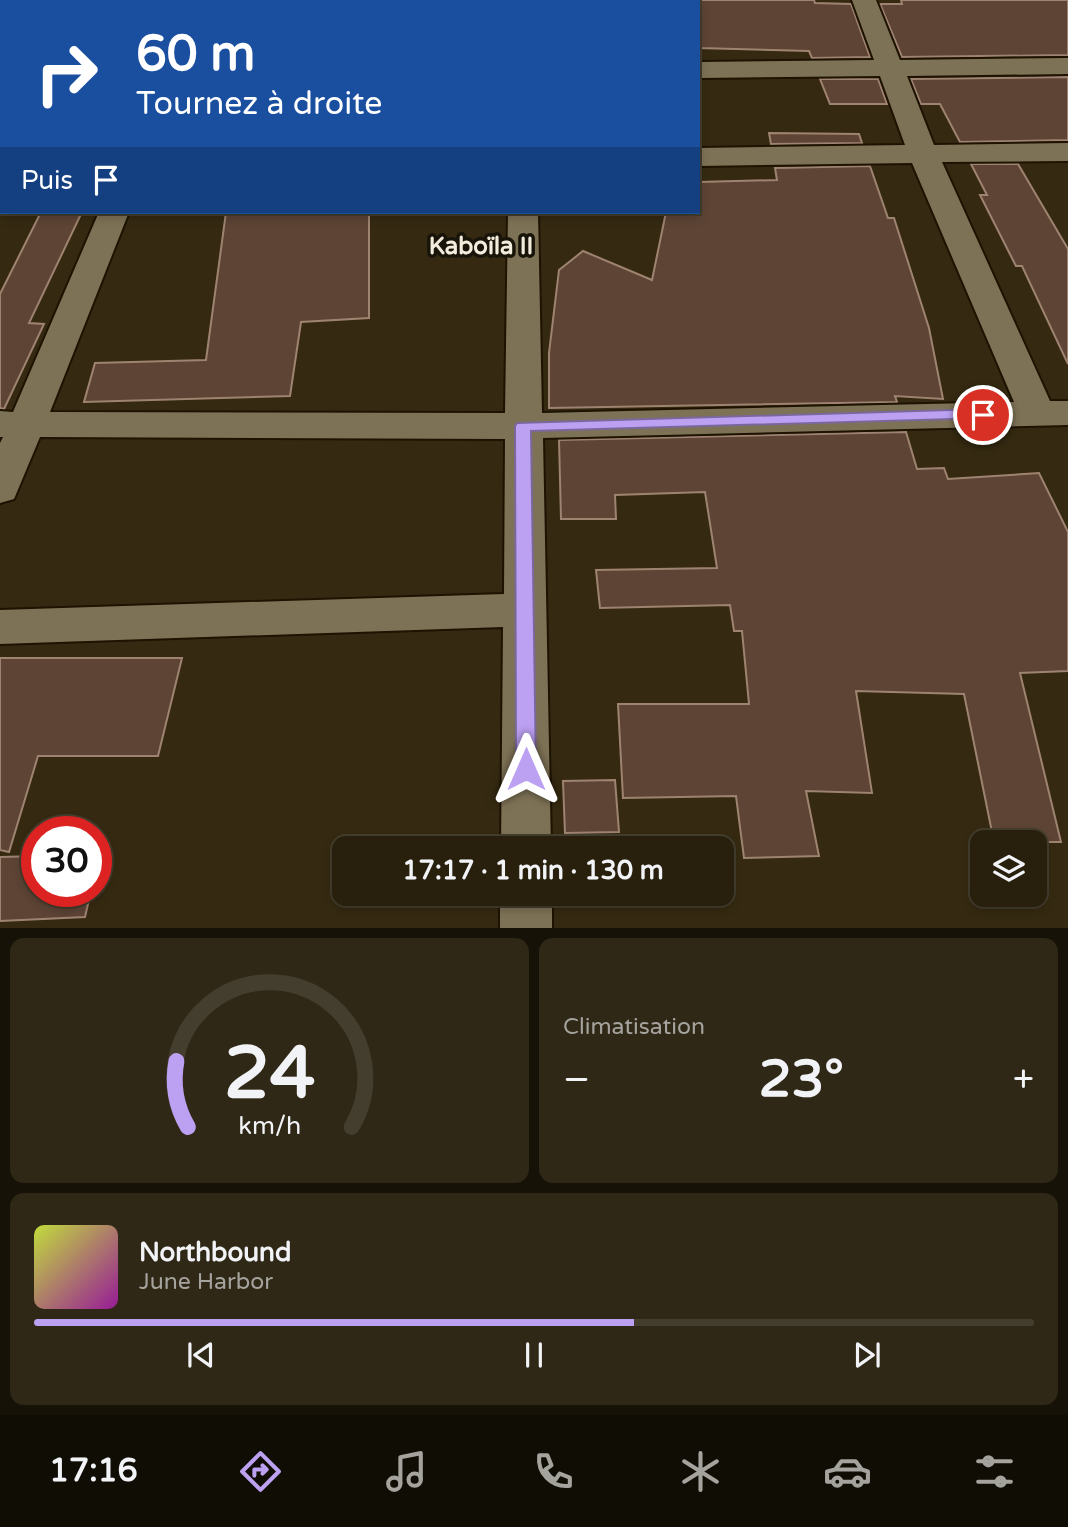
<!DOCTYPE html>
<html lang="fr">
<meta charset="utf-8">
<style>
:root{--surface:#28200d;--page:#302816;--text:#f1f3f6;--muted:#a5a39d;--line:#443e2e;--accent:#bca0f2}
body{margin:0;font-family:"Varela Round",sans-serif;background:var(--page);color:var(--text);height:100vh;display:flex;flex-direction:column;font-size:26px;white-space:nowrap}
*{box-sizing:border-box;margin:0}
p{font-size:23px;color:var(--muted)}
.icon{flex:none;width:38px;height:38px;fill:none;stroke:currentColor;stroke-width:2;stroke-linecap:round;stroke-linejoin:round}
.map{position:relative;height:928px;overflow:hidden}
.sheet{display:flex;flex-direction:column;gap:10px;padding:10px;background:#161207;flex:1}
.sheet>*{flex:none}
.top-card{position:absolute;left:0px;top:0px;width:700px;height:214px;box-shadow:0 4px 10px #0003,0 0 0 2px var(--line);background:#1a4fa0;color:#fff;overflow:hidden}
.controls{position:absolute;left:970px;top:830px;display:grid;gap:14px}
.controls a{display:grid;place-items:center;width:77px;height:77px;border-radius:14px;background:var(--surface);box-shadow:0 4px 10px #0003,0 0 0 2px var(--line);font-size:35px}
.speed{position:absolute;left:21px;top:816px;display:flex;gap:14px;font-size:35px;font-weight:700;text-align:center}
.speed>*{display:grid;place-content:center;width:91px;height:91px;border-radius:50%;background:var(--surface);box-shadow:0 4px 10px #0003,0 0 0 2px var(--line);line-height:1}
.speed .limit{border:10px solid #d22;background:#fff;color:#111}
.pin{position:absolute;display:grid;place-items:center;width:60px;height:60px;color:#fff;margin:-30px;border:4px solid #fff;border-radius:50%;box-shadow:0 2px 7px #0007}
.me{position:absolute;width:77px;margin:-38px;rotate:0deg;stroke-linejoin:round;filter:drop-shadow(0 0 5px #0008)}
.turn{display:flex;align-items:center;gap:24px;height:147px;padding:0 21px;font-size:32px}
.turn .icon{width:91px;height:91px;stroke-width:2.5}
.turn b{display:block;font-size:49px;line-height:60px}
.then{display:flex;align-items:center;height:66px;padding:0 21px;background:#0003;gap:14px;font-size:26px}
.big{font-size:52px;font-weight:700;line-height:1.1}
.sheet .tile{flex:1;display:flex;flex-direction:column;justify-content:center;gap:10px;min-width:0;padding:0 24px;border-radius:14px;background:var(--page)}
.sheet .dial{align-items:center;gap:0}
.dial svg{height:182px;overflow:visible;fill:none;stroke:var(--line);stroke-width:7;stroke-linecap:round;text-anchor:middle}
.dial text{fill:var(--text);stroke:none}
.song{display:flex;align-items:center;gap:21px}
.cover{width:84px;height:84px;border-radius:10px;background:linear-gradient(135deg,hsl(70 70% 55%),hsl(300 70% 35%))}
.played{height:7px;border-radius:4px;background:linear-gradient(90deg,var(--accent) 60%,var(--line) 60%)}
.keys{display:flex;justify-content:space-around;direction:ltr}
.heat{display:flex;justify-content:space-between;align-items:center;font-size:38px;direction:ltr}
.sheet .tiles{flex:1;display:grid;gap:10px;grid-template-columns:1fr 1fr}
.tile:last-child{grid-column:span 2}
.trip{position:absolute;left:332px;top:836px;width:402px;height:70px;border-radius:14px;background:var(--surface);box-shadow:0 4px 10px #0003,0 0 0 2px var(--line);font-weight:700;line-height:70px;text-align:center}
.menu{display:flex;height:112px;justify-content:space-around;align-items:center;background:#100d05;color:var(--muted)}
.menu .icon{width:49px;height:49px}
.menu .active{color:var(--accent)}
.menu b{font-size:32px;color:var(--text)}
.map>svg:first-child{display:block}
</style>
<div class="map">
<svg width="1068" height="929" viewBox="0 0 1068 929">
<rect width="100%" height="100%" fill="#352a11"/>
<g fill="#5d4435" stroke="#9f8371" stroke-width="2">
<path d="M698,0h116l1,3 36,1 19,53 -58,1 -3,-7 -111,-3z"/>
<path d="M901,0h167v55l-166,2 -22,-53h22z"/>
<path d="M1068,77v63l-108,2 -20,-38h-19l-10,-25z"/>
<path d="M820,79h58l9,25h-57z"/>
<path d="M769,133l90,1 3,9 -91,1z"/>
<path d="M971,164h47l50,85v115l-46,-98h-6l-36,-71h7z"/>
<path d="M870,166l18,52h6l35,110 14,71 -48,-3 2,6 -348,6v-55l10,-83 24,-19 69,29 14,-68h32v-30l79,-2 -2,-12z"/>
<path d="M41,212h41l-53,111 15,1 -40,85 -4,-1v-114z"/>
<path d="M226,212h143v106l-68,4 -11,74 -206,6 11,-39 111,-3z"/>
<path d="M906,432l11,37 27,-1 4,11 91,-6 29,59v139l-48,2 41,169h-67l-30,-148 -108,-3 16,102 -66,-2 13,65 -75,2 -8,-62 -113,2 -5,-94h131l-7,-73h-8l-4,-26 -130,3 -4,-38 121,-2 -12,-76 -90,3 1,24h-55l-2,-79z"/>
<path d="M0,658h182l-24,98h-120l-29,96 -9,-2z"/>
<path d="M615,780l4,52 -54,1 -2,-52z"/>
<path d="M37,856v35h54l-6,26 -85,4v-64z"/>
</g>
<g fill="none" stroke-linecap="round" stroke-linejoin="round">
<defs>
<g id="street">
<path d="M192,0h24l-25,2z"/>
<rect x="519" y="0" width="24" height="2"/>
<path d="M852,0h24l24,60 168,-2v16l-161,2 27,69 134,-2v18l-126,1 108,239h18v24l-525,13 8,411h-50l2,-222 -503,17v-34l504,-16 1,-155 -465,-2 -26,62 -14,4v-60l3,-6h-3v-26l13,1 86,-200h30l-79,200 455,1 3,-201h30l4,201 472,-11 -102,-239 -214,3v-18l207,-3 -25,-69 -182,2v-16l176,-2z"/>
<rect x="0" y="65" width="2" height="16"/>
<rect x="0" y="158" width="2" height="18"/>
<rect x="500" y="894" width="52" height="35"/>
</g>
</defs>
<use href="#street" stroke="#1d1300" stroke-width="4"/>
<use href="#street" fill="#7e7256" fill-rule="evenodd"/>
</g>
<path fill="#bca0f2" stroke="#7a689d" stroke-width="2" d="M983,409l5,2 2,4 -2,3 -457,13 5,338 -3,6 -7,3 -7,-3 -3,-6 -1,-343 2,-3z"/>
<g text-anchor="middle" stroke-width="7" stroke-linejoin="round" paint-order="stroke">
<g font-size="24" font-weight="bold" fill="#f3ecdd" stroke="#191409">
<text x="481" y="254">Kaboïla II</text>
</g>
</g>
</svg>
<div class="controls">
<a><svg class="icon" aria-label="layers" viewBox="0 0 24 24"><path d="M12 4l9 5-9 5-9-5zM3 14l9 5 9-5"/></svg></a>
</div>
<div class="speed"><div class="limit">30</div></div>
<div class="pin" style="left:983px;top:415px;background:#d93025"><svg class="icon" aria-label="arrive" viewBox="0 0 24 24"><path d="M6 21V4h12l-3 4 3 4H6"/></svg></div>
<svg class="me" style="left:526px;top:769px" viewBox="-20 -20 40 40"><path d="M0-17L14 15 0 8-14 15z" fill="#bca0f2" stroke="#fff" stroke-width="4"/></svg>
<div class="trip">17:17 · 1 min · 130 m</div>
<div class="top-card">
<div class="turn"><svg class="icon" aria-label="right" viewBox="0 0 24 24"><path d="M7 20v-9h11M14 6l5 5-5 5"/></svg><div><b>60 m</b>Tournez à droite</div></div>
<div class="then">Puis<svg class="icon" aria-label="arrive" viewBox="0 0 24 24"><path d="M6 21V4h12l-3 4 3 4H6"/></svg></div>
</div>
</div>
<section class="sheet">
<div class="tiles">
<div class="tile dial"><svg viewBox="0 0 100 80">
<path d="M14 69A42 42 0 1 1 86 69"/>
<path d="M14 69A42 42 0 0 1 9 40" stroke="#bca0f2"/>
<text x="50" y="56" font-size="32" font-weight="700">24</text>
<text x="50" y="72" font-size="11">km/h</text>
</svg></div>
<div class="tile"><p>Climatisation</p>
<div class="heat"><a>−</a><b class="big">23°</b><a>+</a></div>
</div>
<div class="tile">
<div class="song"><i class="cover"></i><div><b>Northbound</b><p>June Harbor</p></div></div>
<div class="played"></div>
<div class="keys"><svg class="icon" aria-label="previous" viewBox="0 0 24 24"><path d="M18 5L8 12l10 7zM5 5v14"/></svg><svg class="icon" aria-label="pause" viewBox="0 0 24 24"><path d="M8 5v14M16 5v14"/></svg><svg class="icon" aria-label="next" viewBox="0 0 24 24"><path d="M6 5l10 7-10 7zM19 5v14"/></svg></div>
</div>
</div>
</section>
<nav class="menu">
<b>17:16</b>
<svg class="icon active" aria-label="directions" viewBox="0 0 24 24"><path d="M12 3l9 9-9 9-9-9zM9 14v-3h6M13 9l2 2-2 2"/></svg>
<svg class="icon" aria-label="music" viewBox="0 0 24 24"><path d="M9 18V5l10-2v13"/><circle cx="6" cy="18" r="3"/><circle cx="16" cy="16" r="3"/></svg>
<svg class="icon" aria-label="phone" viewBox="0 0 24 24"><path d="M5 4h4l2 5-3 2q2 4 5 5l2-3 5 2v4C11 20 4 13 5 4z"/></svg>
<svg class="icon" aria-label="climate" viewBox="0 0 24 24"><path d="M12 3v18M4 7l16 10M4 17L20 7"/></svg>
<svg class="icon" aria-label="car" viewBox="0 0 24 24"><path d="M5 17H2v-5l4-1 3-4h7l3 4 3 1v5h-3M9 17h6M6 11h13"/><circle cx="7" cy="17" r="2"/><circle cx="17" cy="17" r="2"/></svg>
<svg class="icon" aria-label="filters" viewBox="0 0 24 24"><path d="M4 7h16M4 17h16"/><circle cx="9" cy="7" r="2"/><circle cx="15" cy="17" r="2"/></svg>
</nav>
